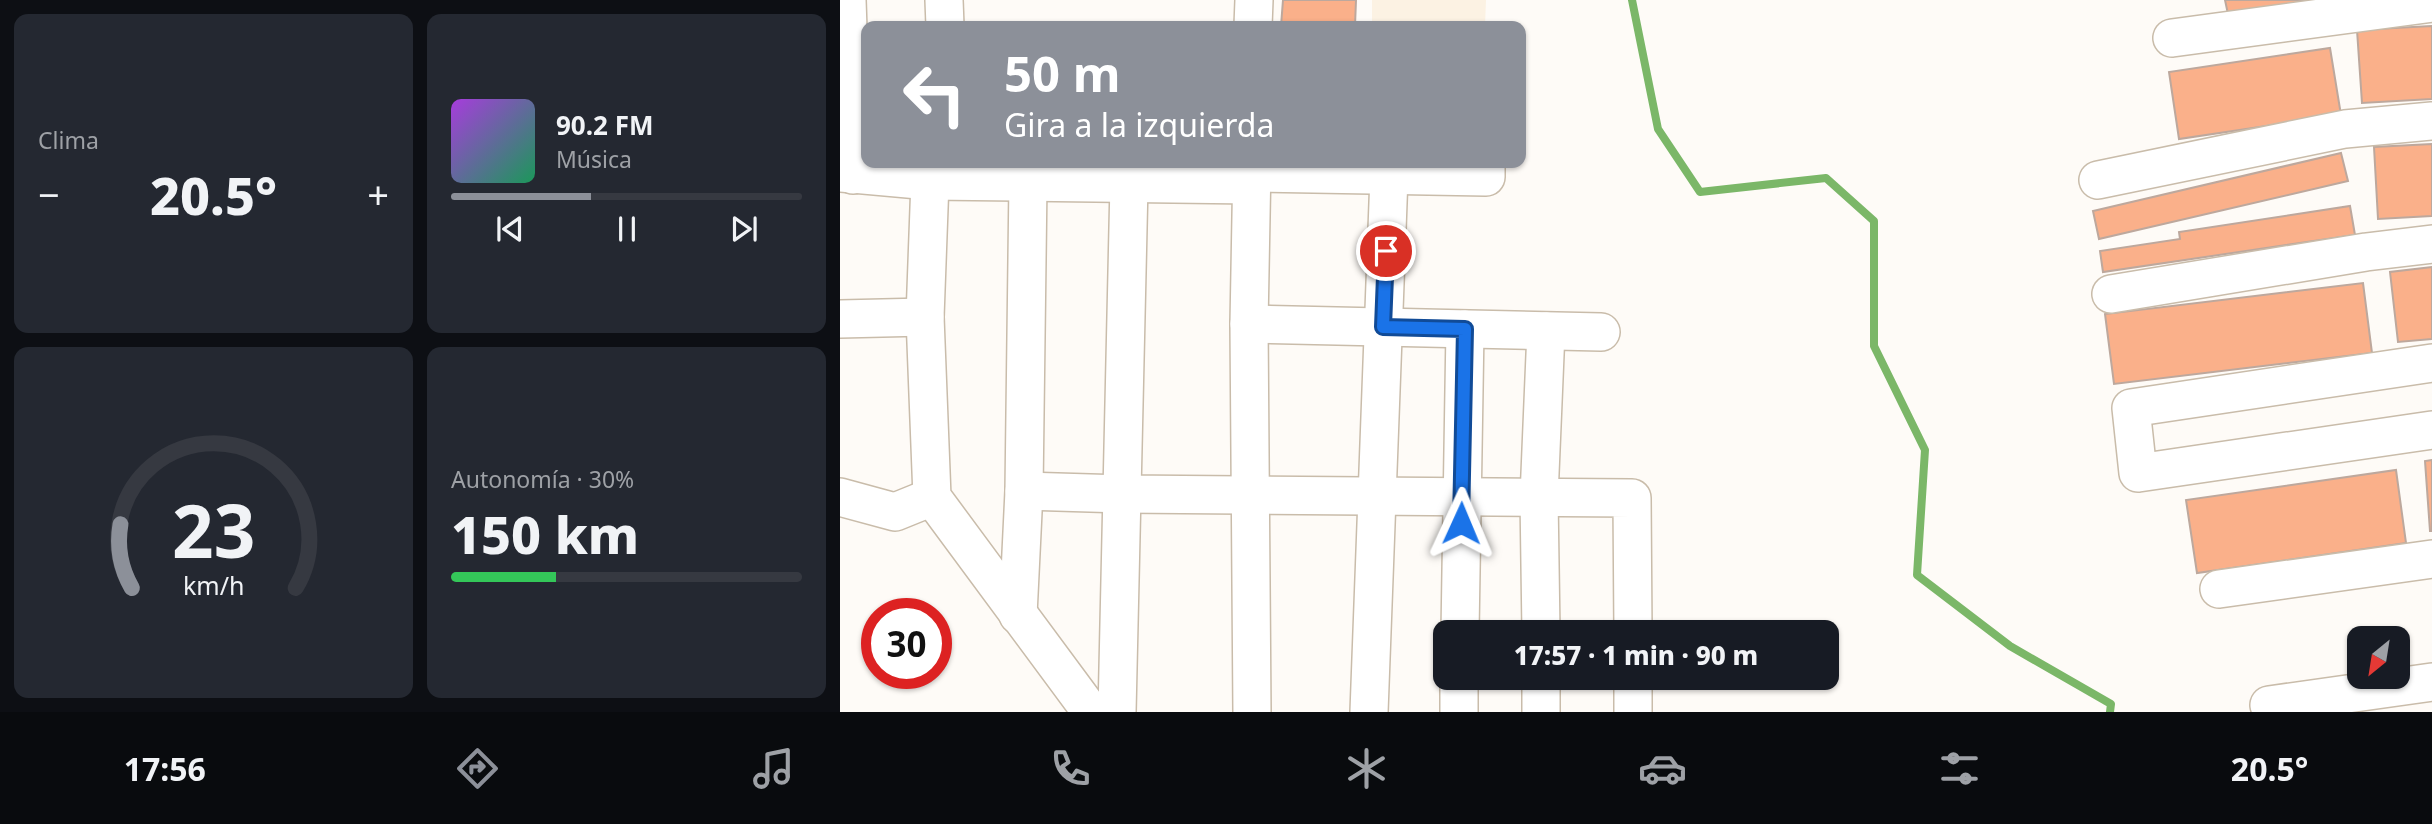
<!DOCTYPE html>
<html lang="es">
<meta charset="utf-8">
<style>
:root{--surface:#171b24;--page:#242831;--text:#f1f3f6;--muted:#9ea1a6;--line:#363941;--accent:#8c9099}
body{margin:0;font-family:"Noto Sans",sans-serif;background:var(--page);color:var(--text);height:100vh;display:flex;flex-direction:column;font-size:26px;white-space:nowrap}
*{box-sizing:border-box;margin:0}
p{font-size:23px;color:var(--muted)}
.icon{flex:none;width:38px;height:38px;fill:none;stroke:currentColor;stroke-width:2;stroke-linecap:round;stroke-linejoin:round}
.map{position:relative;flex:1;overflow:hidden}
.side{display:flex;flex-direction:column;gap:14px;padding:14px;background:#0d0f14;width:840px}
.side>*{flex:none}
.top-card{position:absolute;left:21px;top:21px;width:665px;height:147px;border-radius:14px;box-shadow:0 2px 5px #0004;background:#8c9099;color:#fff;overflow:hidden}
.needle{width:46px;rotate:210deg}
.buttons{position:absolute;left:1507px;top:626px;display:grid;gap:14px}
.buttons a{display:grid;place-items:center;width:63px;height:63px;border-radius:14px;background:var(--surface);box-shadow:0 2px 5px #0004;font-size:35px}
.speed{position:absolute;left:21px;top:598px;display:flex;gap:14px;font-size:35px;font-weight:700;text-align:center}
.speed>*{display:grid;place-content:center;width:91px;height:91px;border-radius:50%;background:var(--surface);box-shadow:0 2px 5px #0004;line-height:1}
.speed .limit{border:10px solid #d22;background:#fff;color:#111}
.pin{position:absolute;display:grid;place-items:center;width:60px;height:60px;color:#fff;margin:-30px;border:4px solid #fff;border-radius:50%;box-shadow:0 2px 7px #0007}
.me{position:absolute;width:77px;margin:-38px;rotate:1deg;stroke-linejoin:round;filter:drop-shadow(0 0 5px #0008)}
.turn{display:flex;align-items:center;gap:24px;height:147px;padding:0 28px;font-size:32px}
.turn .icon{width:91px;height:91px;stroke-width:2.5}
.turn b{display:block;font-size:49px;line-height:60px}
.big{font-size:52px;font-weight:800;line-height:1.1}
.side .card{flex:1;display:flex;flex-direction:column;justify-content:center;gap:10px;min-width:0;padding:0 24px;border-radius:14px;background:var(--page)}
.side .dial{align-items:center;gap:0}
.dial svg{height:182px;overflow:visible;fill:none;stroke:var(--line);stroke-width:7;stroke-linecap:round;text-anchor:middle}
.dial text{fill:var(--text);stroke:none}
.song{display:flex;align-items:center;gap:21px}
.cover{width:84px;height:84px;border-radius:10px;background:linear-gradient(135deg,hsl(280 70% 55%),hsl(150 70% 35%))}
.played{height:7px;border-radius:4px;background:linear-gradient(90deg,var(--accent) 40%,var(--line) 40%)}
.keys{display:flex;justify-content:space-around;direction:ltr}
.heat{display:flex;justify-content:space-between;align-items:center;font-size:38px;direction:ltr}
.charge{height:10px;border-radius:5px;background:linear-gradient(90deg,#34c759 30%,var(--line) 0)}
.side .tiles{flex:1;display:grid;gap:14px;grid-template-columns:repeat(2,1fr)}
.trip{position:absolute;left:593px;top:620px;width:406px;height:70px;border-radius:14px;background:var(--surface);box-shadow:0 2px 5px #0004;font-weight:800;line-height:70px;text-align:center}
.dock{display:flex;height:112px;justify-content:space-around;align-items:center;background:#090b0e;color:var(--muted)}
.dock .icon{width:49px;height:49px}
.dock .active{color:var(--accent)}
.dock b{font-size:32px;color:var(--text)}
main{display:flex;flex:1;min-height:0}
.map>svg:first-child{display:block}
</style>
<main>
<section class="side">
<div class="tiles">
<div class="card"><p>Clima</p>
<div class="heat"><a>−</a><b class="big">20.5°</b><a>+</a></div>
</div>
<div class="card">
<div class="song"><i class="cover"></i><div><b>90.2 FM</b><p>Música</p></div></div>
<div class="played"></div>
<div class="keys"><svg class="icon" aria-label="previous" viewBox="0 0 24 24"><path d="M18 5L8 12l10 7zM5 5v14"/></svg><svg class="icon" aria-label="pause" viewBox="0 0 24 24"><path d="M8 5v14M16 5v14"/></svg><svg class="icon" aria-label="next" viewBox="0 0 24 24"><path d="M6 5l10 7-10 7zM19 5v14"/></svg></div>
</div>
<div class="card dial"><svg viewBox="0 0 100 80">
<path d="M14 69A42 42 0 1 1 86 69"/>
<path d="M14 69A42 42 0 0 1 9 41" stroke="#8c9099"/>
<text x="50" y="56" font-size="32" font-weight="700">23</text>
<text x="50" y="72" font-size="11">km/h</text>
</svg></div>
<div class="card"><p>Autonomía · 30%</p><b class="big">150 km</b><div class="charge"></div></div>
</div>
</section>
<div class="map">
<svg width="1592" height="712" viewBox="0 0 1592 712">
<rect width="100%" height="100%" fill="#fefbf7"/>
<path fill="#fcf2e3" d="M532,0h114l-1,26h-113z"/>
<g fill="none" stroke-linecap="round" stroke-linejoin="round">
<path stroke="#7bb768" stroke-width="8" d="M792,0l26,129 42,63 126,-14 48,43v125l51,104 -8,125 93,71 101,58 -1,8"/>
</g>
<g fill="#fab08a" stroke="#bda89d" stroke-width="2">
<path d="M443,0h73l-1,26h-74z"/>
<path d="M1385,0h89l-85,19z"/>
<path d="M1592,26v73l-70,4 -5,-73z"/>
<path d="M1490,48l11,67 -162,24 -10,-67z"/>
<path d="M1592,144v72l-54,3 -4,-72z"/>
<path d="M1501,153l7,28 -249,58 -6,-28z"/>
<path d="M1510,206l5,29 -252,37 -3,-21 80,-12 -1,-7z"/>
<path d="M1592,267v72l-34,3 -8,-70z"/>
<path d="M1523,283l9,70 -258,31 -9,-70z"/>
<path d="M1592,460v71h-2l-5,-70z"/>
<path d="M1556,470l10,73 -209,30 -11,-73z"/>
</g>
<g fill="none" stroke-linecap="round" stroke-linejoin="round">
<defs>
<g id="minor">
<path d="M7,0l6,175"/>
<path d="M104,0l1,26"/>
<path d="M413,26l1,-26"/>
<path d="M1332,38l260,-35"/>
<path d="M412,163l-3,161 3,388"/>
<path d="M0,173l90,8 322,4"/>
<path d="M412,173l234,4v-14"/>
<path d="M1258,180l247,-51 87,-8"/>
<path d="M90,181l-5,136 7,180 159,215"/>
<path d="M1271,294l255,-42 66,-8"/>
<path d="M0,319l85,-2"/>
<path d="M409,324l352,8"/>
<path d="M1592,363l-301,45 7,65 294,-43"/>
<path d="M184,491l99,3 509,4 1,134"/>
<path d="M0,497l55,15 37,-15"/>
<path d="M1379,589l213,-30"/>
<path d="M178,615l6,-124 4,-309"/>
<path d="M620,632l5,-303"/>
<path d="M701,632l-2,-135 7,-166"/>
<path d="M701,677v35"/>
<path d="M793,677v35"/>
<path d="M1429,705l163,-23"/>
<path d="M277,712l12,-528"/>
<path d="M529,712l20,-536"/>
<path d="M619,712v-35"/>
</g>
</defs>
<use href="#minor" stroke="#c9bcaa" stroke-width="40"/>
<use href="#minor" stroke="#fff" stroke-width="37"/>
</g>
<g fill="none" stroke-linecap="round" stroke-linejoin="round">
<defs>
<path id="route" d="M546,251l-3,76 82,2 -4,194"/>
</defs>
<use href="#route" stroke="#114b97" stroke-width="18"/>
<use href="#route" stroke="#1a73e8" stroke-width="12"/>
</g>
</svg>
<div class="buttons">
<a><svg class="needle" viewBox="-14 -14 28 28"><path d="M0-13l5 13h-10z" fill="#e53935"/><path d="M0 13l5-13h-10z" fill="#9ea1a6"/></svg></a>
</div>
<div class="speed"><div class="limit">30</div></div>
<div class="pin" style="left:546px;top:251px;background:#d93025"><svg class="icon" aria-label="arrive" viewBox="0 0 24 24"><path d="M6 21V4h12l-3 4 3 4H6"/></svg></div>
<svg class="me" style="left:621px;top:523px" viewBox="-20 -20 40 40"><path d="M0-17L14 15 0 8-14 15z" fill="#1a73e8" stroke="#fff" stroke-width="4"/></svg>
<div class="trip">17:57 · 1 min · 90 m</div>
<div class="top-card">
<div class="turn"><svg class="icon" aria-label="left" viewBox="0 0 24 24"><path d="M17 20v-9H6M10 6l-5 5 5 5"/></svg><div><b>50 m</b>Gira a la izquierda</div></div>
</div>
</div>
</main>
<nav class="dock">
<b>17:56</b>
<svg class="icon active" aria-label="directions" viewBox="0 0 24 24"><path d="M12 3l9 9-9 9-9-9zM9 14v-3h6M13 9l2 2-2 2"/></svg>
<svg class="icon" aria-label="music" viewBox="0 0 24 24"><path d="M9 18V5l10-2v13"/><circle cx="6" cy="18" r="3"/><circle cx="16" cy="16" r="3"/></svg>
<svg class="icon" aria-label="phone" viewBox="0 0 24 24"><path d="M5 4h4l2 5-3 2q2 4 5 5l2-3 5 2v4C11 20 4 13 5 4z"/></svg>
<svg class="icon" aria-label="climate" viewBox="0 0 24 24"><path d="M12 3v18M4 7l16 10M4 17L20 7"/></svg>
<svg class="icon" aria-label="car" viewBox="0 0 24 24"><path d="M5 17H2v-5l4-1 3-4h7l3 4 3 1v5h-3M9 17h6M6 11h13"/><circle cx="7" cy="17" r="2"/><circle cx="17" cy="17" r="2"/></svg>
<svg class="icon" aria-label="filters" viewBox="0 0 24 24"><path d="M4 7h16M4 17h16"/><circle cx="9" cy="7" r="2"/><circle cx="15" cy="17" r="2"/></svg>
<b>20.5°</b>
</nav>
